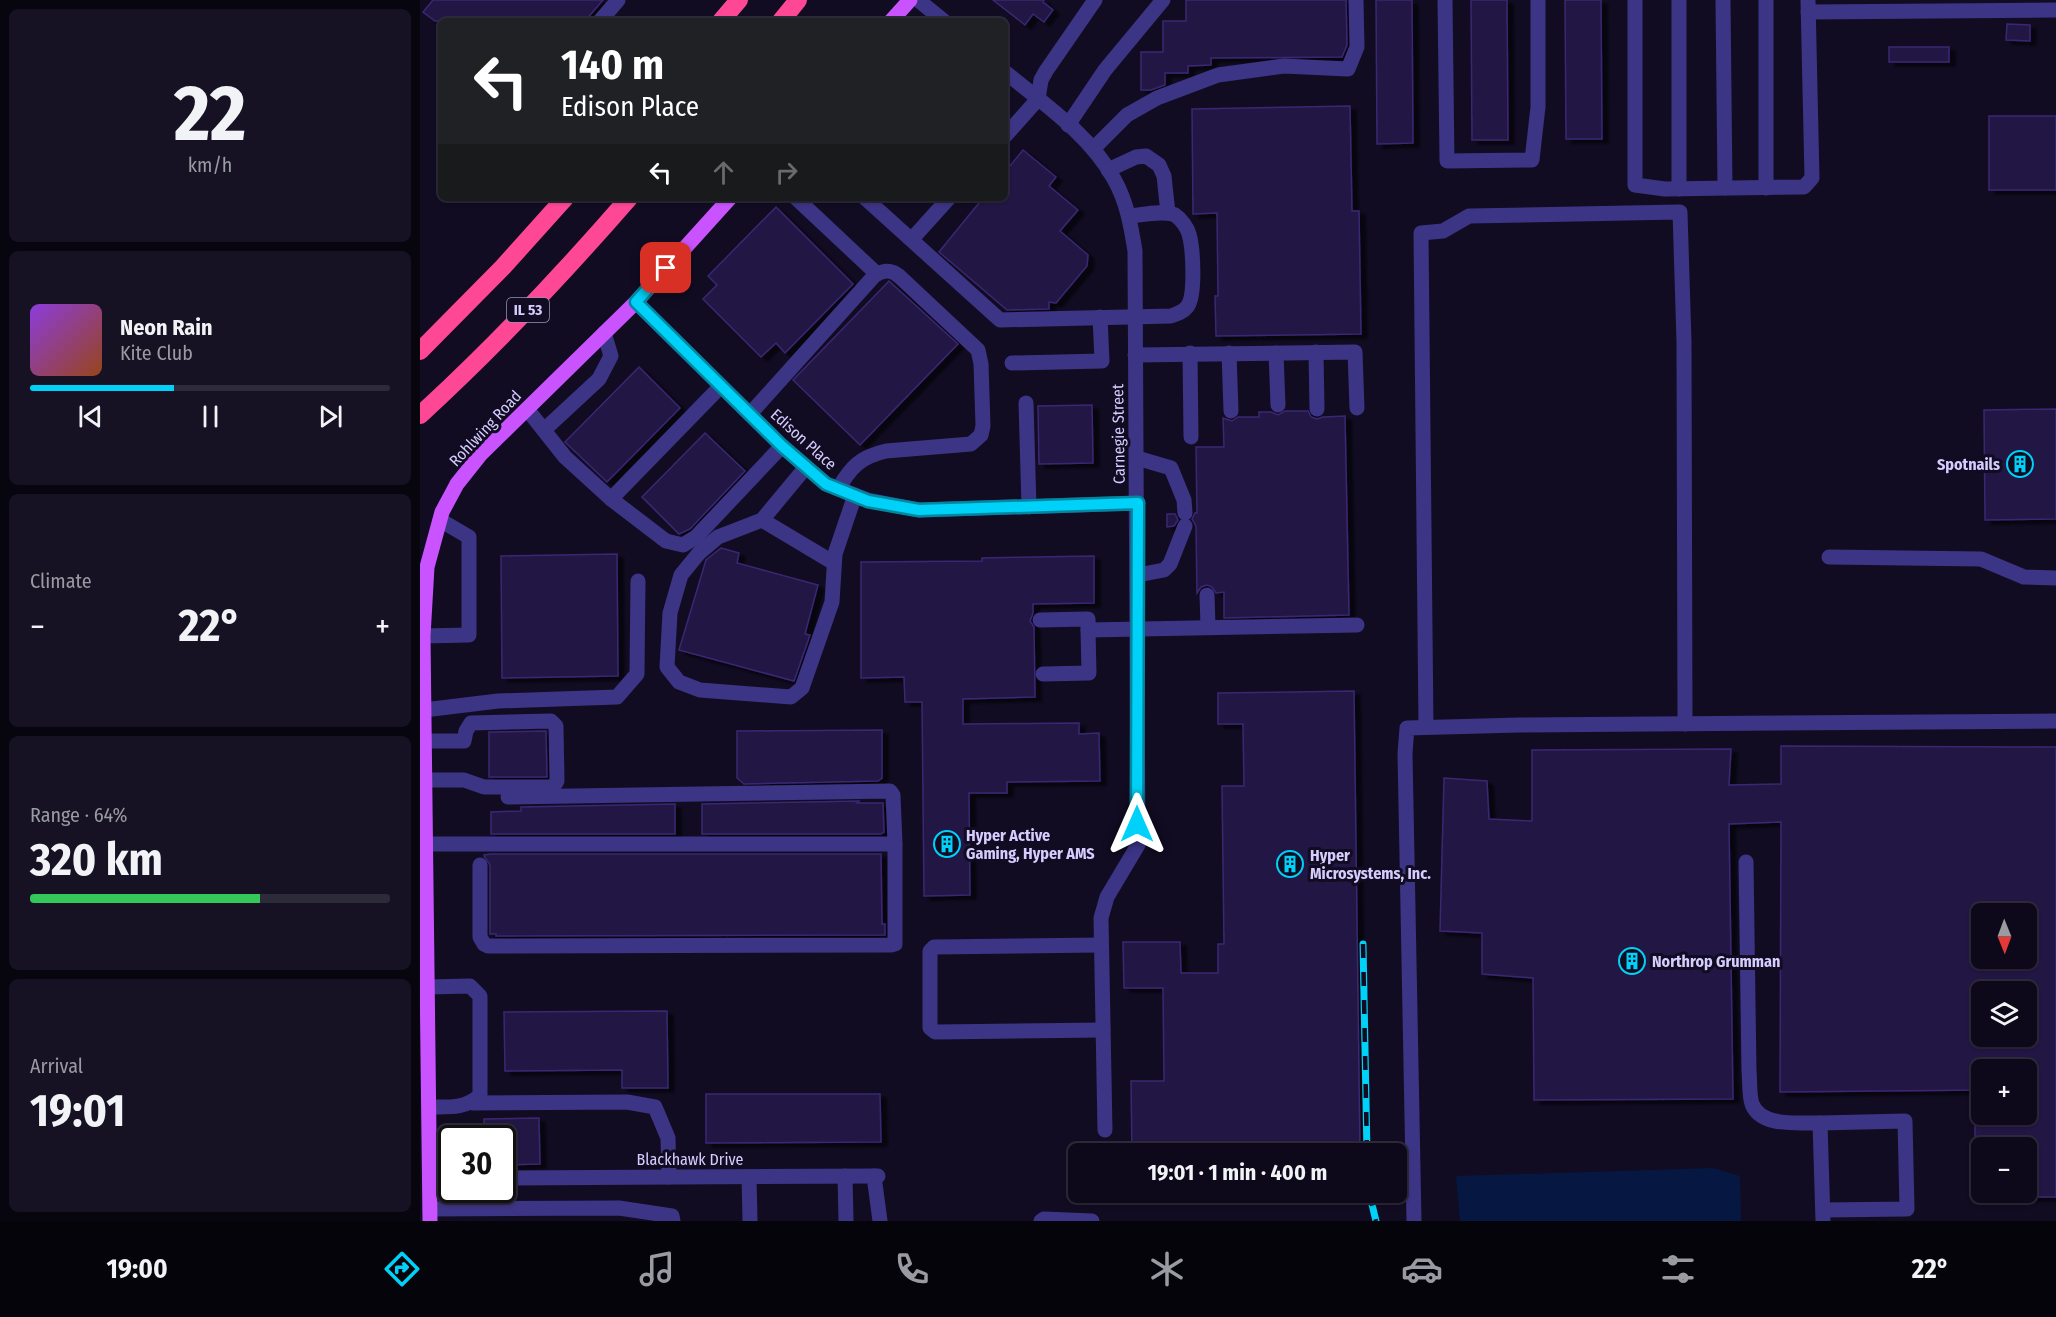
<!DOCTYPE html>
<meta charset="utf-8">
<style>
:root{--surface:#0d091a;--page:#161223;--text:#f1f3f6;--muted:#9a9aa2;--line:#2d2a39;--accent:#00d1f8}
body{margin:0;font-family:"Fira Sans Condensed",sans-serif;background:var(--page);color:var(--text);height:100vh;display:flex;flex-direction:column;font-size:22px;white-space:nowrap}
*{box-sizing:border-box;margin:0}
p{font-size:20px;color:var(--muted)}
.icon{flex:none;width:33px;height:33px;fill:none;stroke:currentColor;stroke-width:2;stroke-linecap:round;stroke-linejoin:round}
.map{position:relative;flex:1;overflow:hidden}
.sheet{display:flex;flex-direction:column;gap:9px;padding:9px;background:#07050e;width:420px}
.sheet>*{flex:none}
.top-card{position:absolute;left:18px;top:18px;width:570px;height:183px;border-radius:9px;box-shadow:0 2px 4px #0004,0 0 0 2px var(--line);background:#202124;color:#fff;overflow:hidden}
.needle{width:39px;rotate:179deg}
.tools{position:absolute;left:1551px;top:903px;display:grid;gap:12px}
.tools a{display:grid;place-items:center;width:66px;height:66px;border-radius:9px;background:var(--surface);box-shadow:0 2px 4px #0004,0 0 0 2px var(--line);font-size:30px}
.speed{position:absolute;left:18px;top:1125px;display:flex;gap:12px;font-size:30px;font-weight:700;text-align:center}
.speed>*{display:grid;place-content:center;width:78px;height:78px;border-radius:50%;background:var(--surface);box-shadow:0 2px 4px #0004,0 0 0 2px var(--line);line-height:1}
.speed .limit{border:3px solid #111;border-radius:9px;background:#fff;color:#111}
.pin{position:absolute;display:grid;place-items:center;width:51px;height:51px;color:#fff;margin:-26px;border-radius:12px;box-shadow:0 3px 9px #0006}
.me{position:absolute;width:66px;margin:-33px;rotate:0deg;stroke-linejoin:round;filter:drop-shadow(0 0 4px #0008)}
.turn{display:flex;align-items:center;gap:21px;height:126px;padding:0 24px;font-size:27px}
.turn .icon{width:78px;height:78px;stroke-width:2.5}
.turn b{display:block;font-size:42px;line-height:51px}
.lanes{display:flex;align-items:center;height:57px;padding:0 24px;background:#0003;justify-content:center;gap:30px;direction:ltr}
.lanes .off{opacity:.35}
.big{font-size:45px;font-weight:700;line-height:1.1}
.sheet .widget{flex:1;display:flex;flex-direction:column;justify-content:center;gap:9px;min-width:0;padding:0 21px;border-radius:9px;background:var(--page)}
.sheet .dial{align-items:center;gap:0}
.dial b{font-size:78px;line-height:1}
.song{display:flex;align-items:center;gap:18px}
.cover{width:72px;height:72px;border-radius:9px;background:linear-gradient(135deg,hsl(270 70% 55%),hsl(20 70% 35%))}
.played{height:6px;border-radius:3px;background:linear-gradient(90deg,var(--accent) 40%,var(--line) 40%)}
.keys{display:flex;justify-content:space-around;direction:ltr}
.heat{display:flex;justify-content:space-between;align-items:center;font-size:33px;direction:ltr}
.charge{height:9px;border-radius:4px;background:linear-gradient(90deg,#34c759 64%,var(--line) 0)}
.trip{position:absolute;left:648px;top:1143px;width:339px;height:60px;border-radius:9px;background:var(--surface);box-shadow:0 2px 4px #0004,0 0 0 2px var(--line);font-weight:700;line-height:60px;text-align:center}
.dock{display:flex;height:96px;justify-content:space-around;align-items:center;background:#05040a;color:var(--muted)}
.dock .icon{width:42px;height:42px}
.dock .on{color:var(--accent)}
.dock b{font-size:27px;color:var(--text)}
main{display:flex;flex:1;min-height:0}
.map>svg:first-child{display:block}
</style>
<main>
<section class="sheet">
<div class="widget dial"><b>22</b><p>km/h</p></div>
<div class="widget">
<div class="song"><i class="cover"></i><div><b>Neon Rain</b><p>Kite Club</p></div></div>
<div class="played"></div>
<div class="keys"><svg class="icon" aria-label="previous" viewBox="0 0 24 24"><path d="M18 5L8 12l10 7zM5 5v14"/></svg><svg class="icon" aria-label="pause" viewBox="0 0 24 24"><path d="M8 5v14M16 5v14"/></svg><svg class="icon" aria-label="next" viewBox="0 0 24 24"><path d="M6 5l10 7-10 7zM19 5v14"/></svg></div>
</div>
<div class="widget"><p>Climate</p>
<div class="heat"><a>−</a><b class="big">22°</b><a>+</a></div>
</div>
<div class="widget"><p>Range · 64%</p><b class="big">320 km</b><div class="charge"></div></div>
<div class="widget"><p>Arrival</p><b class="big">19:01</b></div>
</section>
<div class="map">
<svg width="1636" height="1221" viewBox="0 0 1636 1221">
<defs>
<filter id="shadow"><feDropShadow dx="6" dy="4" stdDeviation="1.5" flood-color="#0009"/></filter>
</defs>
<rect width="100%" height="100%" fill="#110c22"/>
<path fill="#061841" d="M1293,1168l27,8 1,45h-281l-4,-45z"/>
<g fill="#231744" stroke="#3a2772" stroke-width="1.5" fill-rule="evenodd" filter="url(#shadow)">
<path d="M13,0h170l-18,21h-150l-12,-9z"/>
<path d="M573,0h51l-1,2 10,8 -9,12 -11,-8 -8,11z"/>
<path d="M766,0h160l1,45 -5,12 -131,1v7l-23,1v7h-23v12l-14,5h-10v-38h22v-31h23z"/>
<path d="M956,0h36l1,143 -36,1z"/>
<path d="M1051,0h36l1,140h-36z"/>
<path d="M1145,0h36l1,139h-36z"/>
<path d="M1587,24l23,1v16l-24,-1z"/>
<rect x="1469" y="47" width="60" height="15"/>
<path d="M930,106l2,105h7l2,123 -145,2 -1,-40h3l-1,-83 -24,1 -1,-105z"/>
<rect x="1569" y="116" width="67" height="74"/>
<path d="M603,150l33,27 -7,9 29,24 -18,21 28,24 -1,11 -31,37 -7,-1v7l-42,1 -68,-58 44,-54h22v-26z"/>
<path d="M356,207l77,77 -68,69 -9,-10 -15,14 -58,-58 14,-14 -9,-9z"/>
<path d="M469,281l69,63 -98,101 -67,-65z"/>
<path d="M219,367l41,41 -73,74 -42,-40z"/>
<path d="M672,405l1,58 -54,1 -1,-58z"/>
<path d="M1636,409v110l-71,1 -1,-110z"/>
<path d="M865,411h23l3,6 6,2 6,-2 22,-1 4,199 -125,3v-26l-8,1 -4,-6 -5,-2 -6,2 -4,6 -1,-67 -4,-7 3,-6h2l-1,-66h28l-1,-29 9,3 6,-4h21v-5h12l7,3z"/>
<path d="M285,433l40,38 -55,58 -11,5 -37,-37z"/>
<path d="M747,514h8l3,6 -4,6 -7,1z"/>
<path d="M301,548l18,5 -2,10 81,22 -13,49 5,1 -16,46 -115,-31 27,-90z"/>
<path d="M197,554l1,122 -116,2 -1,-122z"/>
<path d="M674,556v47l-61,1v9l-3,8 4,6 1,70 -72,2v25l116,-1v11l20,-1 1,48 -93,1v11h-38l1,102 -46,1 -2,-194h-17l-1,-25 -43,1v-116l121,-1v-3z"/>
<path d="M934,691l6,463h-228l-1,-73h33l-1,-93h-39l-1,-46h57l1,31h37v-29h6l-2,-158h22l-1,-62h-25v-31z"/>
<path d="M462,730v48l-4,3 -134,3 -7,-6v-47z"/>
<path d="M126,731l1,46h-58v-45z"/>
<path d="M1361,746l275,1v450h-30v-49h-51v-34h51v-44h-44v20l-202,2 1,-270 -52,2 4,275 -199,1 -1,-122 -51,-4v-41l-42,-2 4,-153 43,3 2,38 43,2v-71l199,-1 -2,36 52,-1zM1562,914h44v44h-44zM1562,992h44v44h-44z"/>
<path d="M439,801l-2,2h26l1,29 -3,2h-179v-30z"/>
<path d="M255,804v30h-184v-22l30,-1v-4z"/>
<path d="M71,854h390l1,70h3v11l-389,1v-2h-6v-69l-6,-9v-1z"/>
<path d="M247,1011l1,77h-46v-18l-117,1 -1,-59z"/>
<path d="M286,1094h174l1,48 -175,1z"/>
<path d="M119,1118l1,46 -38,1v-27l-17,-1 -1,-18z"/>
</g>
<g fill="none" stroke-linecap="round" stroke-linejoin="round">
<g stroke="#3c3484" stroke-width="15">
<path d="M498,0l26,21"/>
<path d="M1025,0l2,161 85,-1 6,-53v-107"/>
<path d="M1215,0v185l30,4 139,-2 8,-9 -4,-178"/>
<path d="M1303,0l2,188"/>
<path d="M1346,0v188"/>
<path d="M1388,12l248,-2"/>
<path d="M180,21l18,-21"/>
<path d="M585,72c38,31 85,63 109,107 13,23 17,47 21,72l3,594 -31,52 -6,21 4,212"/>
<path d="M648,125l37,-55 58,-70"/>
<path d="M585,136l33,-37 3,-19 5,-9 49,-71"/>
<path d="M673,149l34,-34 30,-17 61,-23 66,-9 64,3 9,-22 -1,-47"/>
<path d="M688,170l28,-13 10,-1 13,9 5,11 4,37"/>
<path d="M1259,189v-189"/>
<path d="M376,198l81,76"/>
<path d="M445,198l135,122 171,-4c6,-2 12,-4 16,-9 9,-11 6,-59 2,-73 -2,-7 -8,-15 -14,-19 -12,-5 -33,0 -46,1"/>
<path d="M492,239l37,-41"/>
<path d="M216,302l146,144 44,38 42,16 51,10 219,-7"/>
<path d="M896,352l1,57"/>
<path d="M770,353l1,84"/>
<path d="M809,353l2,58"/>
<path d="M856,353l2,52"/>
<path d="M715,355l220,-3 2,56"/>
<path d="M592,363l90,-2 -2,-44"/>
<path d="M606,403l3,104"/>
<path d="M107,409l38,48 46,42 55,42 17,4 13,-8 86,-91"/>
<path d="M330,414l125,-139c9,-5 16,-6 24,1l79,74 3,14 2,62 -2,9 -10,9 -85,7c-26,6 -35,16 -48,38"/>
<path d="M124,430l55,-51 12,-23 -7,-23"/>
<path d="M717,458l34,10 13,32 1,13"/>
<path d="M386,467l-44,53 -44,17 -19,16 -18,22 -11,38 -3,54 12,15 21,8 91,7 11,-9 30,-86 3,-48 20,-59"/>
<path d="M191,499l110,-113"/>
<path d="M342,520l72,43"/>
<path d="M1409,557l152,2 43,18 32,1"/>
<path d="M718,575l26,-5 6,-6 15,-38"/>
<path d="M787,595l1,32"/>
<path d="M620,620l48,-1v11l269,-5"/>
<path d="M3,636l46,-1v-98l-29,-17"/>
<path d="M623,674l46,-1 -1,-43"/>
<path d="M4,710l74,-9 119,-4 20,-23 1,-93"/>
<path d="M1006,727l-5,-494 22,-2 26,-15 211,-4 4,130 1,382"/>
<path d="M4,741h40l2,-10 5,-8 80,-2 5,5 1,55 -4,6h-69l-20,-7h-39"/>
<path d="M88,797l382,-6 3,4 2,49"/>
<path d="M6,844h469v100l-4,1 -403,1 -4,-2 -4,-7v-72"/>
<path d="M1326,862l3,209c1,10 0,24 3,33 9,24 48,18 68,19l3,98"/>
<path d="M681,945l-167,2 -4,4v77l5,4 168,-2"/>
<path d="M7,987l43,-1 10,10v99c-14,14 -32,12 -51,12"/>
<path d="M52,1103l155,-1 28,5 13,31 1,39"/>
<path d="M1400,1123l85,-2 2,88 -84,1"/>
<path d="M425,1176l1,45"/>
<path d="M454,1176l6,45"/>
<path d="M329,1177l1,44"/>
<path d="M82,1178l376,-2"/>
<path d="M10,1179h22"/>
<path d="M10,1209l189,-1 53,8 1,5"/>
<path d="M621,1221l3,-2 48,2"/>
<path d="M994,1221l-9,-468 2,-25 112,-3 537,-4"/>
</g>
<g stroke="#c954ff" stroke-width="15">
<path d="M471,21l19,-21"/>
<path d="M10,1221l-7,-585 4,-69 15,-55 15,-28 23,-29 156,-153 94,-104"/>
</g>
<g stroke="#ff4895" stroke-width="18">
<path d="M301,21l18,-21"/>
<path d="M361,21l17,-21"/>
<path d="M0,351l83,-84 62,-69"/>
<path d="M0,415c74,-68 143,-141 209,-217"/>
</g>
<defs>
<g id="rail">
<path d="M943,944l4,210"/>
<path d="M949,1192l7,29"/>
</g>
</defs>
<use href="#rail" stroke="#00d1f8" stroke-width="7"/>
<use href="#rail" stroke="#110c22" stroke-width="4.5" stroke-dasharray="14" stroke-linecap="butt"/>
</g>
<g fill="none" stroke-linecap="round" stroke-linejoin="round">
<defs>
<path id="route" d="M246,268l-30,34 146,144 44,38 42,17 51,9 219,-7 -1,321"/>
</defs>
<use href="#route" stroke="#0088a1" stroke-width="15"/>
<use href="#route" stroke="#00d1f8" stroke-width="10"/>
</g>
<defs>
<symbol id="building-ring" viewBox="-11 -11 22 22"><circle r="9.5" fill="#110c22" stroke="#00d1f8" stroke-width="1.5"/><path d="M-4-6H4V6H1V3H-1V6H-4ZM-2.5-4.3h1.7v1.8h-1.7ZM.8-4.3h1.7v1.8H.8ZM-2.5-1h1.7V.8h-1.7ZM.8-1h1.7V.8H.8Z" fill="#00d1f8"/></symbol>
</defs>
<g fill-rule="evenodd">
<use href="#building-ring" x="1585" y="449" width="30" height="30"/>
<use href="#building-ring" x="512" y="829" width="30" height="30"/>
<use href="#building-ring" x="855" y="849" width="30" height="30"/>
<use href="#building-ring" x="1197" y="946" width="30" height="30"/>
</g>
<g text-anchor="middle" stroke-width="6" stroke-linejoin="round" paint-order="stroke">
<rect fill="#110c22" stroke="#9b93bd" stroke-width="1.5" x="87" y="298" width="42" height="24" rx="4.5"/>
<g font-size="15" font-weight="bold" fill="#d6cdff">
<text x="108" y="315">IL 53</text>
</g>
<g font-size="16" fill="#d6cdff" stroke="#110c22">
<text transform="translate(65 428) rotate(-47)" y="6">Rohlwing Road</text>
<text transform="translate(698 434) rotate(-91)" y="6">Carnegie Street</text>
<text transform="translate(384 439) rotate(42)" y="6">Edison Place</text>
<text x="270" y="1165">Blackhawk Drive</text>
</g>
<g font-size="16" font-weight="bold" fill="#d6cdff" stroke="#110c22" text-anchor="start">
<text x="1580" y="470" text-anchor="end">Spotnails</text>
<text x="546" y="841">Hyper Active<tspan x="546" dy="18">Gaming, Hyper AMS</tspan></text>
<text x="890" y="861">Hyper<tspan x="890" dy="18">Microsystems, Inc.</tspan></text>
<text x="1232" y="967">Northrop Grumman</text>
</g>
</g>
</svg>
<div class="tools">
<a><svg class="needle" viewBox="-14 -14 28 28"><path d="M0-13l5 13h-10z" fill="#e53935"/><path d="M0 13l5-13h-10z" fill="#9a9aa2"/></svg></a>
<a><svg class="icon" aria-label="layers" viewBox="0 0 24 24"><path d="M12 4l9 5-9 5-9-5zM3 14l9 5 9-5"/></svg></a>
<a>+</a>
<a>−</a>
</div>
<div class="speed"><div class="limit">30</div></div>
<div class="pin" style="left:246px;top:268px;background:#d93025"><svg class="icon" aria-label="arrive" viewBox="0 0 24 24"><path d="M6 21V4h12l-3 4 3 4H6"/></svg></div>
<svg class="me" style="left:717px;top:824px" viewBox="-20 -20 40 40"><path d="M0-17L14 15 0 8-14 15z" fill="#00d1f8" stroke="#fff" stroke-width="4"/></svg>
<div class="trip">19:01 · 1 min · 400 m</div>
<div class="top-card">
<div class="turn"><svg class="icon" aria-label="left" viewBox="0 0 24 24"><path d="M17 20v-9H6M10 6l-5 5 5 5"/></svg><div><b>140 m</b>Edison Place</div></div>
<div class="lanes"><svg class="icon" aria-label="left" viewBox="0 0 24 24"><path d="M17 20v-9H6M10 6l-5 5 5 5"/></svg><svg class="icon off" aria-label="ahead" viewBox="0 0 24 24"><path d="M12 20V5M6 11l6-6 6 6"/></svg><svg class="icon off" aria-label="right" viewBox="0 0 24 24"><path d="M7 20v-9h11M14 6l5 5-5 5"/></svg></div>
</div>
</div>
</main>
<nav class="dock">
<b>19:00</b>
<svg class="icon on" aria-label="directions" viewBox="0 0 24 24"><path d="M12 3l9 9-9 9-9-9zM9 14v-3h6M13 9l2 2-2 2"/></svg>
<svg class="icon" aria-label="music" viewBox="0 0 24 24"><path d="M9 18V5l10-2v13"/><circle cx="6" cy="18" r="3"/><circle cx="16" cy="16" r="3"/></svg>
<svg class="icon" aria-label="phone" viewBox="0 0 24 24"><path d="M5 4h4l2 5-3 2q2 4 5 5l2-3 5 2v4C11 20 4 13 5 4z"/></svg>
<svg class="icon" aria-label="climate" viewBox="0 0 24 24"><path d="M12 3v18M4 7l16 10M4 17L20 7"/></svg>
<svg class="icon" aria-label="car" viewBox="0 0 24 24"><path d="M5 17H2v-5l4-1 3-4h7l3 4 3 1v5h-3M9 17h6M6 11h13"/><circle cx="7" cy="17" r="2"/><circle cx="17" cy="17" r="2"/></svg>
<svg class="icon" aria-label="filters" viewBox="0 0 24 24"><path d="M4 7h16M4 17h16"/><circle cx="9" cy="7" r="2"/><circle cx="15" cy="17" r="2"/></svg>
<b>22°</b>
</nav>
